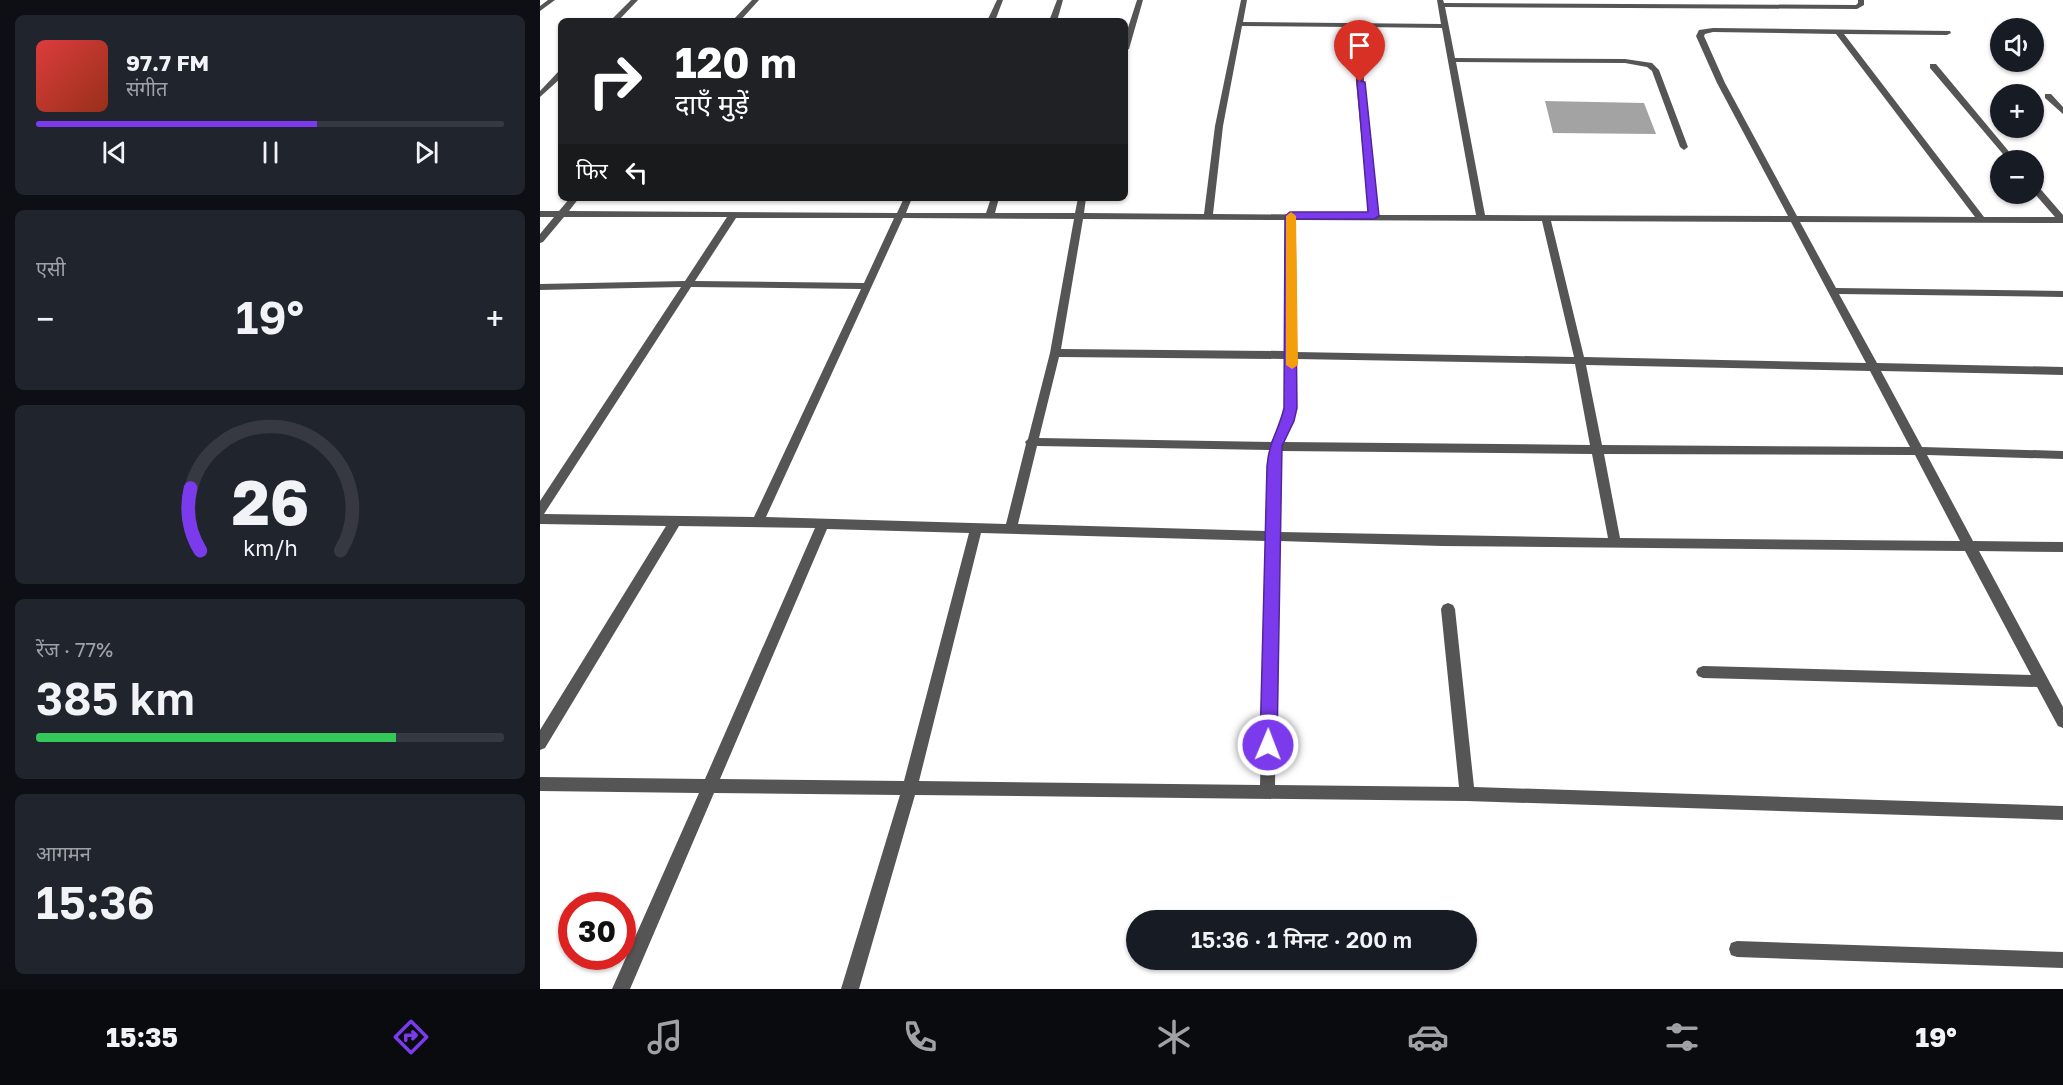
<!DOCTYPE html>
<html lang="hi">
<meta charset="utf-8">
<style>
:root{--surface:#171b24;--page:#20242c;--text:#f1f3f6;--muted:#9ea1a6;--line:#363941;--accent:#7c3aed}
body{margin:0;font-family:"Golos Text","Noto Sans Devanagari",sans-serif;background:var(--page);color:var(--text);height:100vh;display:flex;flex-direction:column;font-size:22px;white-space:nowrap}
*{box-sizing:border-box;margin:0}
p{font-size:20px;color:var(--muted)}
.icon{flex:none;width:33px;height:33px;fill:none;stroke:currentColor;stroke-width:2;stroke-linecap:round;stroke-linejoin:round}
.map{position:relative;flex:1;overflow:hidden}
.panel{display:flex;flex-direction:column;gap:15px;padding:15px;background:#0d0f14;width:540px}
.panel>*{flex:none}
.guide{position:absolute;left:18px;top:18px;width:570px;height:183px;border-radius:9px;box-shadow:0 2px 4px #0004;background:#202124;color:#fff;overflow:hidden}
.tools{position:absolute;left:1450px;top:18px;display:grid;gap:12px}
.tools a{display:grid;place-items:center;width:54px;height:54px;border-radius:50%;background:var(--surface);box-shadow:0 2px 4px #0004;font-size:30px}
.speed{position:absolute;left:18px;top:892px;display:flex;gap:12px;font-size:30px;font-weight:700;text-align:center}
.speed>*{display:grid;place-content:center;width:78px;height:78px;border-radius:50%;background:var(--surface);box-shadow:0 2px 4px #0004;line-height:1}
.speed .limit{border:9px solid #d22;background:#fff;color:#111}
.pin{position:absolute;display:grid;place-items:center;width:51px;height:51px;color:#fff;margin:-62px -26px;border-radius:50% 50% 50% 0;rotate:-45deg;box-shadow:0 0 6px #0007}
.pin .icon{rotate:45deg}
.me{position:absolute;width:66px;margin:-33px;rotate:1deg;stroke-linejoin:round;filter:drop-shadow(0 0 4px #0008)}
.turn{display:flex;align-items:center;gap:21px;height:126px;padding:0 18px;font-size:27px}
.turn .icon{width:78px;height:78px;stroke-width:2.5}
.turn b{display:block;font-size:42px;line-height:51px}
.then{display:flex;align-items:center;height:57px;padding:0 18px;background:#0003;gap:12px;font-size:22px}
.big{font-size:45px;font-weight:600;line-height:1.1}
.panel .tile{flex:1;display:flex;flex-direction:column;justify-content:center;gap:9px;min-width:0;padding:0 21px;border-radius:9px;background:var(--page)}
.panel .dial{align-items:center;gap:0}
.dial svg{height:156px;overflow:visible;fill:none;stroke:var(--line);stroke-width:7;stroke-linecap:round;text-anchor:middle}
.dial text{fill:var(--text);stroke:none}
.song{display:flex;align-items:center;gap:18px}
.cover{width:72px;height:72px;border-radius:9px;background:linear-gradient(135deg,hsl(0 70% 55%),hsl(10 70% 35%))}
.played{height:6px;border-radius:3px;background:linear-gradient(90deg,var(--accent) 60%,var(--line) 60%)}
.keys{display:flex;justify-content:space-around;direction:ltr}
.heat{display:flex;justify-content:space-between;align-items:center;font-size:33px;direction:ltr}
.charge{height:9px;border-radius:4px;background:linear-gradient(90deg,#34c759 77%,var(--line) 0)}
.trip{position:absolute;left:586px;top:910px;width:351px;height:60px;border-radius:30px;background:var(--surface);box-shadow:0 2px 4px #0004;font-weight:600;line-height:60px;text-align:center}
.menu{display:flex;height:96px;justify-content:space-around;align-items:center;background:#090b0e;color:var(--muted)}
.menu .icon{width:42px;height:42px}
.menu .active{color:var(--accent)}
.menu b{font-size:27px;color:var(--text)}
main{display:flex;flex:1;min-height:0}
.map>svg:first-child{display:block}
</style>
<main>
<section class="panel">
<div class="tile">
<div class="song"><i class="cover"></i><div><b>97.7 FM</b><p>संगीत</p></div></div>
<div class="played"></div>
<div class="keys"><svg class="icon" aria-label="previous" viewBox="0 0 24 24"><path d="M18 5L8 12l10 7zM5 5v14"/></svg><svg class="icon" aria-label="pause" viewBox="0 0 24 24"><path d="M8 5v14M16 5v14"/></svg><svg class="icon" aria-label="next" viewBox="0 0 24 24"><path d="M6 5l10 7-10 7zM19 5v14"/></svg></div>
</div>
<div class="tile"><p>एसी</p>
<div class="heat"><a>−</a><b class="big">19°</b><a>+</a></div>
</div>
<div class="tile dial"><svg viewBox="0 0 100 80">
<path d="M14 69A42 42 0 1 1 86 69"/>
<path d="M14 69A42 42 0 0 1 9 37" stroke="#7c3aed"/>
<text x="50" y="56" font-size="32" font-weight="700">26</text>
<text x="50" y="72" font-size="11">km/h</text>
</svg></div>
<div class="tile"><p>रेंज · 77%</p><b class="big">385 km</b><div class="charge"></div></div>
<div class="tile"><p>आगमन</p><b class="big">15:36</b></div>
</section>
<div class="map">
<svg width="1523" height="989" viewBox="0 0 1523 989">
<rect width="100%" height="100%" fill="#fff"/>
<path fill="#a3a3a3" d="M1005,101l99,2 12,31 -103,-1z"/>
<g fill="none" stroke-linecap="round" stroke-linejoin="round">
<g fill="#555" fill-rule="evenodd">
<path d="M8,0h7l-15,11v-5z"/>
<path d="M91,0h7l-20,21h-8z"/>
<path d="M212,0h7l-19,21h-8z"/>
<path d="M457,0h6l-8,21h-8z"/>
<path d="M517,0h6l-6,21h-8z"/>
<path d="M597,0h6l-14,49 -4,2v-14z"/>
<path d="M701,0h6l-4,22 198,2 -4,-24h6l1,3 412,2 2,-2v-3h6v5l-7,4 -412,-2 10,51 170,1 27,4 7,7 29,77 -4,3 -4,-3 -28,-76 -5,-4 -22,-4 -169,-1 29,153 303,1 -71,-133 -21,-47 3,-6 14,-2 237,3 1,2 -4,2 -103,-1 140,183h71l-21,-24v-9l3,1 26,30v8l-263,-1 36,66 227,3v6l-224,-3 38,69 186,4v8l-182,-4 41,76 141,4v8l-136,-4 46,86 90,1v10l-84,-1 84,156v21l-5,-2 -21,-39 -334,-9 -5,-2 -2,-4 2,-4 5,-2 328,9 -66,-124 -523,-5 -163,-5 -4,244 184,2 -18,-178 2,-4 5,-2 5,2 2,4 19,178 589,19v14l-596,-19 -552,-6 -56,194h-18l59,-194 -186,-2 -84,196h-18l87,-196 -159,-2v-14l165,2 110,-251 -136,-2 -134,222 -5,2v-20l126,-204 -126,-2v-23l141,-214 -141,3v-6l145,-3 42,-64h-163l-21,25 -3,1v-9l14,-17h-14v-6h19l11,-13h9l-10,13 328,2 7,-15h8l-6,15h80l5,-15h8l-4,15h80l3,-15h8l-2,15 120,1 11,-88zM702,26l113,1 1,55 13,133 -156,-1 10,-88zM823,27l79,1 34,187h-98l-14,-133zM1173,32l123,2 139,183 -178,-1 -72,-133 -21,-47 1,-2zM196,218h158l-30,65 -169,-2zM363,218l171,1 -24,134 -22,86 -3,3 1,2 -20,80 -240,-7zM543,219l202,1v131l-224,-2zM755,220l247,1 32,136 -278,-5zM1011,221l240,1 75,141 -282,-6zM151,287l170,2 -107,228 -210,-3zM519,357l226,2v49l-3,13 -11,21 -232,-4zM756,359l279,5 15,81 -307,-3 11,-21 3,-13zM1046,365l284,6 40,76 -308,-2zM497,446l232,4 -3,81 -248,-7zM741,451l311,3 16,84 -329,-6zM1064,454l311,1 45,86 -340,-3zM287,529l142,4 -65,248 -184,-2zM441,533l285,8 -6,244 -341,-4z"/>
<path d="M1390,64h6l80,96h-8l-78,-92z"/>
<path d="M18,72h3v6l-21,19v-6z"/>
<path d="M1505,94h6l12,13v7l-18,-16z"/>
<path d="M1197,941l326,11v16l-326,-11 -6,-2 -2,-6 2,-6z"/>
</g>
</g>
<path fill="#7c3aed" stroke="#51269a" stroke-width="1.5" d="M817,80l8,2 14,134 -5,3h-79l2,189 -3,13 -12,25 -5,299 -3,6 -6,2 -6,-2 -2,-6 7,-279c2,-25 12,-36 17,-58l1,-192 5,-4h78z"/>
<path fill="#f59e0b" d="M751,212l5,4 2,149 -6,4 -6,-4v-149z"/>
</svg>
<div class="tools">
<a><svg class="icon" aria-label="sound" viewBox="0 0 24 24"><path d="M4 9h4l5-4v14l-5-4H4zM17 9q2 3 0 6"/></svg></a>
<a>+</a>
<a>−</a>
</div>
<div class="speed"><div class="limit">30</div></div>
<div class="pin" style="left:820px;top:82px;background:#d93025"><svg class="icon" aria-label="arrive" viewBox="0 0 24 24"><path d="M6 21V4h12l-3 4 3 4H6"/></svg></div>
<svg class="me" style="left:728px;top:745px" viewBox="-20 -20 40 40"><circle r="17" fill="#7c3aed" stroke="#fff" stroke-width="3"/><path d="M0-11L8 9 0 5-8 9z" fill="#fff"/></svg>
<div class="trip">15:36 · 1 मिनट · 200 m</div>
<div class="guide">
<div class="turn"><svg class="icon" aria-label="right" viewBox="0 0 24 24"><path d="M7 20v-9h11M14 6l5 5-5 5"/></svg><div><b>120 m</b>दाएँ मुड़ें</div></div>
<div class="then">फिर<svg class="icon" aria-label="left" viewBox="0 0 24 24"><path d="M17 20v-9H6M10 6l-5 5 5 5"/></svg></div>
</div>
</div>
</main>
<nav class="menu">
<b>15:35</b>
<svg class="icon active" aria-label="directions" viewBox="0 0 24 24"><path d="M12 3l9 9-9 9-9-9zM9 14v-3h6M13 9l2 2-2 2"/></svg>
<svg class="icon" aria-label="music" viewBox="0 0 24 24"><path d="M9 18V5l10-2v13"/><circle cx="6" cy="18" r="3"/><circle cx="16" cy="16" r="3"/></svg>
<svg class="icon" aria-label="phone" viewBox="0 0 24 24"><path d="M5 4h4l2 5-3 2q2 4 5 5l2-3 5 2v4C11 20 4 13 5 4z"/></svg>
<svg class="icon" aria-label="climate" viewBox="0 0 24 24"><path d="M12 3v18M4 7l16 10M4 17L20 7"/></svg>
<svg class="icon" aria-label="car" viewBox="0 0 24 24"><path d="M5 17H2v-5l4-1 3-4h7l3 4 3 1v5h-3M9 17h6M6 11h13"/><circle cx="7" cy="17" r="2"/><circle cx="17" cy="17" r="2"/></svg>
<svg class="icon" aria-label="filters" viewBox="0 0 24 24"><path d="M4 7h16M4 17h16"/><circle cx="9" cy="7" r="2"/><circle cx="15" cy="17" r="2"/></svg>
<b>19°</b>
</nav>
